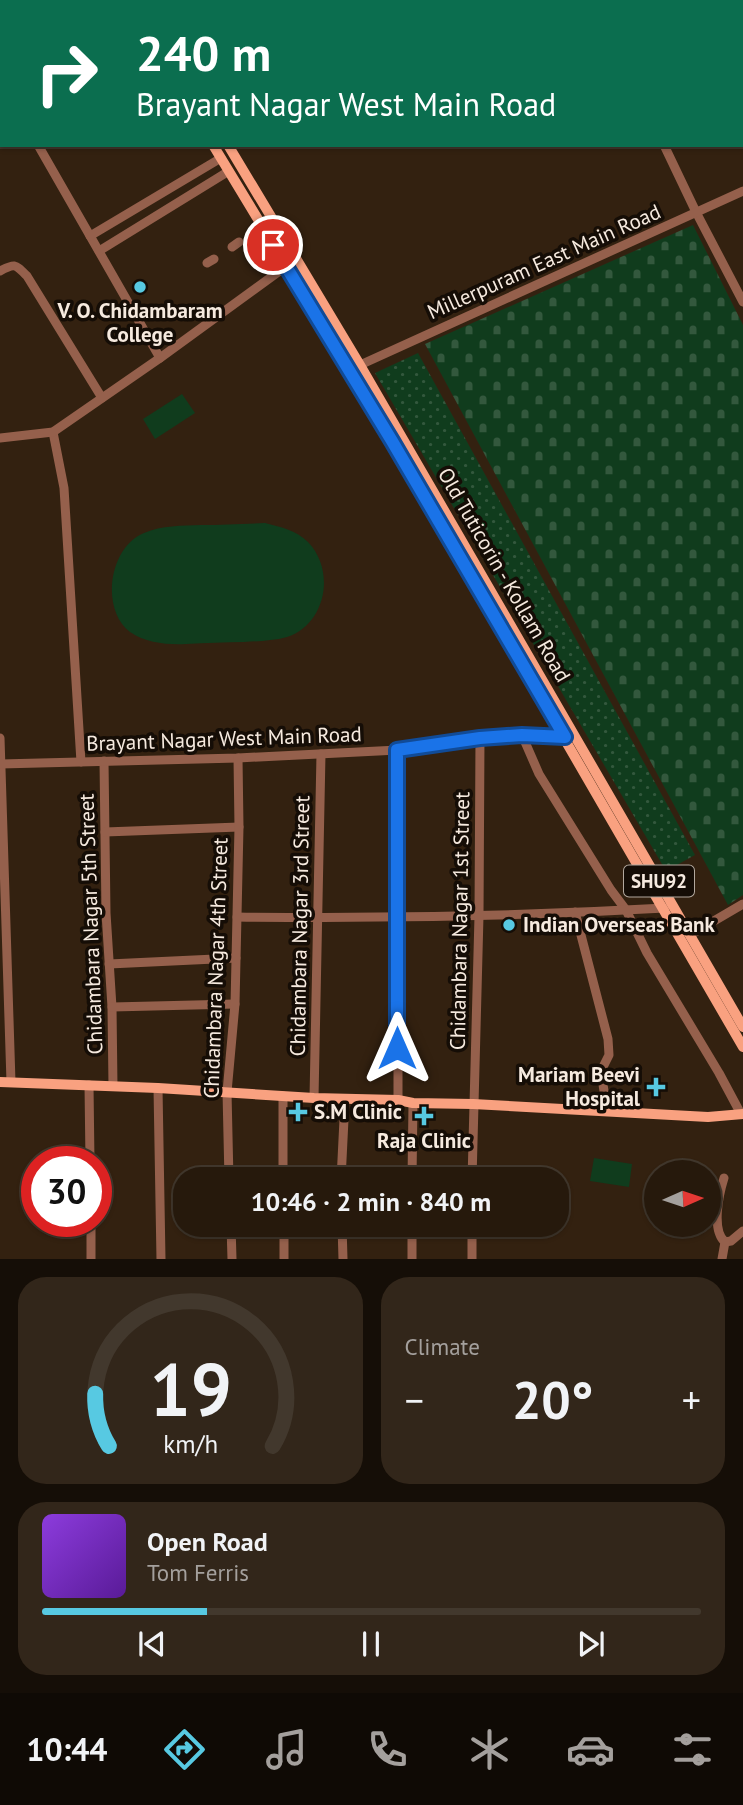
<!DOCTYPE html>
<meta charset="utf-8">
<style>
:root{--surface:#26190c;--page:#32261a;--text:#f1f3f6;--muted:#a4a09d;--line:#42382d;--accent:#57c9e2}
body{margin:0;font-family:"PT Sans",sans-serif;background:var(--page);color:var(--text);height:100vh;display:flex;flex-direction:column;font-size:26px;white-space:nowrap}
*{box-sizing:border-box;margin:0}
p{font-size:23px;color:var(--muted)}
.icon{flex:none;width:38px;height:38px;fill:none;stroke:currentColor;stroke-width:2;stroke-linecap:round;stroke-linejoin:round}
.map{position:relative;height:1259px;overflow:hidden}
.sheet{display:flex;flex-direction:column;gap:18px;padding:18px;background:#150e07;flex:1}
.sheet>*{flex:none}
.hud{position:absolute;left:0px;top:0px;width:744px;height:147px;box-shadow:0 2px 5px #0004,0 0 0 2px var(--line);background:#0b6e4f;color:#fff;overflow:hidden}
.needle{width:46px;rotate:87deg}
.controls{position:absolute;left:644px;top:1160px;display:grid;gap:14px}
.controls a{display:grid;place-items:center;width:77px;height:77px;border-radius:50%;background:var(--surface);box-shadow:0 2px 5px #0004,0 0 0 2px var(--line);font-size:35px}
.speed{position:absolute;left:21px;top:1146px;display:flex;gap:14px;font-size:35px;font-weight:700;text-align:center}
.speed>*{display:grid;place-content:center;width:91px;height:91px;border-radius:50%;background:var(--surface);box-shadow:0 2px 5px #0004,0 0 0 2px var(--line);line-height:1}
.speed .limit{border:10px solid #d22;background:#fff;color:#111}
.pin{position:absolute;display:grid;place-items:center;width:60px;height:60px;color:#fff;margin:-30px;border:4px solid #fff;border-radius:50%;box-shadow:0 2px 7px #0007}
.me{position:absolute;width:77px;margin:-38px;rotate:0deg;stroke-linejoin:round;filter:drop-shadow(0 0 5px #0008)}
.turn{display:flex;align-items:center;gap:24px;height:147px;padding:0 21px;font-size:32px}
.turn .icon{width:91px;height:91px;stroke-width:2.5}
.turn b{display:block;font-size:49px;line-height:60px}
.big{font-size:52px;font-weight:700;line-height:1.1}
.sheet .tile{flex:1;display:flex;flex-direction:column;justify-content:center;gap:10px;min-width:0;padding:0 24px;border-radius:28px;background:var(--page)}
.sheet .dial{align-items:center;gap:0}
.dial svg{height:182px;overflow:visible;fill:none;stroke:var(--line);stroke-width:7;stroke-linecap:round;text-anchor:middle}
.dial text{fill:var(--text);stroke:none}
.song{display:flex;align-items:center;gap:21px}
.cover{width:84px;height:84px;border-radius:10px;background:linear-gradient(135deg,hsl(270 70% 55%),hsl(270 70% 35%))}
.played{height:7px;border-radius:4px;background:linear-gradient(90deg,var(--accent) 25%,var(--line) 25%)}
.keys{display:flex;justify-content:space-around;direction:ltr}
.heat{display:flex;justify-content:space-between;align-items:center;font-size:38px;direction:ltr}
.sheet .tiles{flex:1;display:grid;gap:18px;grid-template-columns:1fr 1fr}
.tile:last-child{grid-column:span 2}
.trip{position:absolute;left:173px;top:1167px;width:396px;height:70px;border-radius:28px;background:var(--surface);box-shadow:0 2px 5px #0004,0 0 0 2px var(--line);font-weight:700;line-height:70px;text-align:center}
.tabs{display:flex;height:112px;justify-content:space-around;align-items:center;background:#0f0a05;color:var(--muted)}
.tabs .icon{width:49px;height:49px}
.tabs .active{color:var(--accent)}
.tabs b{font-size:32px;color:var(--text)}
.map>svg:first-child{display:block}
</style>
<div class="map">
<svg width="743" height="1259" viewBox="0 0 743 1259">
<defs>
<pattern id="cemetery-stones" width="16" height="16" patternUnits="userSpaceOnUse" patternTransform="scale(1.75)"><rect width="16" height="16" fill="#103c1d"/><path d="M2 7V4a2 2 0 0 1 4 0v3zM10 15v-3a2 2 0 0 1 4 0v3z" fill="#33583d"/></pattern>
<pattern id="park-dots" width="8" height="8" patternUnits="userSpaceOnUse" patternTransform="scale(1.75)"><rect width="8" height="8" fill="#103c1d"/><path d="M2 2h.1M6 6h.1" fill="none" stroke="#33583d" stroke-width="1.8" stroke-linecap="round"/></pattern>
<pattern id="water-waves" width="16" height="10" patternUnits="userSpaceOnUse" patternTransform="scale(1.75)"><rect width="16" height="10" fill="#000e2b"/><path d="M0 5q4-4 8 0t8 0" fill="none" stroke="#263149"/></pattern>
</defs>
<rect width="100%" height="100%" fill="#332110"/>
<path fill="url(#cemetery-stones)" d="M693,225l50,100v570l-15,10 -303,-561z"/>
<path fill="url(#park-dots)" d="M418,353l277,502 -29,16 -291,-498z"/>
<g fill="#103c1d">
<path d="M182,394l13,19 -40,26 -12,-20z"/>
<path d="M265,523c15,4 31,7 43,19 28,29 18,82 -21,95 -14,4 -29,4 -43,5 -19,0 -38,1 -58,2 -18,1 -40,-1 -56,-12 -30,-23 -21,-85 14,-99 18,-8 38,-7 57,-8 21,0 43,-1 64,-2z"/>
<path d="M594,1158l38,6 -3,23 -39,-6z"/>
</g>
<path fill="url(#water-waves)" d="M0,0h70v2h-68v119l-2,1z"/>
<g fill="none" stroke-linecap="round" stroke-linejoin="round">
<g stroke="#95604c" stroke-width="9">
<path d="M309,0v2"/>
<path d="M432,0v2"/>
<path d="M594,0l1,2"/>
<path d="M439,2l7,-2"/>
<path d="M707,2l3,-2"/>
<path d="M742,63l1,2"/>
<path d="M0,131h2"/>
<path d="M38,145l122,213"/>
<path d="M664,145l32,67 47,90"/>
<path d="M90,236l131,-78"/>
<path d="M232,247l7,-5"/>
<path d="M99,251l130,-80"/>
<path d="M207,263l7,-4"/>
<path d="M0,271c15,-8 15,-7 27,5l75,122"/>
<path d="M360,365l383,-174"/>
<path d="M53,432l11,56 17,274"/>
<path d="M0,438l53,-6 107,-74 136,-99"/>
<path d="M522,735l17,39 72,116 15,20 21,43 72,120 22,41"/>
<path d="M0,738l11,344"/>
<path d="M398,750v350"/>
<path d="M104,761l2,152 6,94 1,79"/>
<path d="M0,764l238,-6 160,-8 82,-12 42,-3 45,2"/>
<path d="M105,832l134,-5"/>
<path d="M575,912l33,127 1,16 -8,16 6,40"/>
<path d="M237,917c143,2 286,-1 428,-9"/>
<path d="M690,935l53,-31"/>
<path d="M109,964l127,-6"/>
<path d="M112,1007l123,-3"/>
<path d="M89,1085l1,77"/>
<path d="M158,1088l3,171"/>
<path d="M283,1096v84"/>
<path d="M314,1098l7,-344"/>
<path d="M724,1178c-5,16 -13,52 1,64l6,-1 12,-10"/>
<path d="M229,1180l-2,-88 8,-88 4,-177 -1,-69"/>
<path d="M341,1180l4,-81"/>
<path d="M412,1180l1,-77"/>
<path d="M472,1180l7,-264 1,-178"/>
<path d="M91,1222v37"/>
<path d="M231,1225l1,34"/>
<path d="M284,1225v34"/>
<path d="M342,1225l1,34"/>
<path d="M412,1259v-34"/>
<path d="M472,1259v-34"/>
<path d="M722,1259l3,-17"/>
</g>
<g stroke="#f9a180" stroke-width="10">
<path d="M124,0l1,2"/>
<path d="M140,0l1,2"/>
<path d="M213,145l166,274 364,628"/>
<path d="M228,145l132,220 383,662"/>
<path d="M0,1082l158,6 156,10 84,2 15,3 60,1 235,13 35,-3"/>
</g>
</g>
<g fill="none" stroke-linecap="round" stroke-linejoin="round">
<defs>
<path id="route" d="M273,245l119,196 173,296 -43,-2 -42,3 -83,12v298"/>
</defs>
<use href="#route" stroke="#114b97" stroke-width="18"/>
<use href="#route" stroke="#1a73e8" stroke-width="12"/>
</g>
<g fill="#57c9e2" stroke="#150d06" stroke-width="2.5">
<circle cx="140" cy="287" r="7"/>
<circle cx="509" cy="925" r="7"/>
<path d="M652.5 1076.5h7v7h7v7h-7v7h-7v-7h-7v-7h7z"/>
<path d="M294.5 1101.5h7v7h7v7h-7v7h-7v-7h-7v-7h7z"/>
<path d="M420.5 1105.5h7v7h7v7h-7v7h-7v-7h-7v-7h7z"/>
</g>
<g text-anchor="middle" stroke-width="7" stroke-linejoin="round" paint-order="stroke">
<rect fill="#150d06" stroke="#b2a89e" stroke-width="2" x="624" y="865.5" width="70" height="31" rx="5"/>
<g font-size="19" font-weight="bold" fill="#f6eadf">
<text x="659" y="888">SHU92</text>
</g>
<g font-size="21" fill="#f6eadf" stroke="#150d06">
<text transform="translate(544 262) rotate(-24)" y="7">Millerpuram East Main Road</text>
<text transform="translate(504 575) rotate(60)" y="7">Old Tuticorin - Kollam Road</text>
<text transform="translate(224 739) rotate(-2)" y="7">Brayant Nagar West Main Road</text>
<text transform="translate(460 921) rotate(-89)" y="7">Chidambara Nagar 1st Street</text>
<text transform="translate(91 924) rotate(-92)" y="7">Chidambara Nagar 5th Street</text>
<text transform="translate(300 926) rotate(-89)" y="7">Chidambara Nagar 3rd Street</text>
<text transform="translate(216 968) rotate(-88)" y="7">Chidambara Nagar 4th Street</text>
</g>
<g font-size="21" font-weight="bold" fill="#f6eadf" stroke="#150d06">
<text x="140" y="318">V. O. Chidambaram<tspan x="140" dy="24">College</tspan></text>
<text x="523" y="932" text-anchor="start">Indian Overseas Bank</text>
<text x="640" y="1082" text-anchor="end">Mariam Beevi<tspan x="640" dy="24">Hospital</tspan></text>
<text x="314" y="1119" text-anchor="start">S.M Clinic</text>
<text x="424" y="1148">Raja Clinic</text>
</g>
</g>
</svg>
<div class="controls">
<a><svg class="needle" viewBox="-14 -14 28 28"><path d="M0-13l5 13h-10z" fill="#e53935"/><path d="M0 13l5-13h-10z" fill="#a4a09d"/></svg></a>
</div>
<div class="speed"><div class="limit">30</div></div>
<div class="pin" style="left:273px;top:245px;background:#d93025"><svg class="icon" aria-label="arrive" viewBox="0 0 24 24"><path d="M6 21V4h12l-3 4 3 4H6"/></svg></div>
<svg class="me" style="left:397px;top:1048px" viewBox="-20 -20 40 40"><path d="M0-17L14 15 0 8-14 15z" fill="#1a73e8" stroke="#fff" stroke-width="4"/></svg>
<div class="trip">10:46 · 2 min · 840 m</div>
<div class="hud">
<div class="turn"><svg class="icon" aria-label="right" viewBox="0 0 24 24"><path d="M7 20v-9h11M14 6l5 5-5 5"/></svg><div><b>240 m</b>Brayant Nagar West Main Road</div></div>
</div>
</div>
<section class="sheet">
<div class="tiles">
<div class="tile dial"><svg viewBox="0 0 100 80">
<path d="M14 69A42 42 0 1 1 86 69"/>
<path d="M14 69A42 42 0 0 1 8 46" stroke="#57c9e2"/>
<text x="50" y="56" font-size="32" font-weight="700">19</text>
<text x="50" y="72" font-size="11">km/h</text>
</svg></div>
<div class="tile"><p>Climate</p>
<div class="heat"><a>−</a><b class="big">20°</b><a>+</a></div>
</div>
<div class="tile">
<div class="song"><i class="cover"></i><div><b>Open Road</b><p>Tom Ferris</p></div></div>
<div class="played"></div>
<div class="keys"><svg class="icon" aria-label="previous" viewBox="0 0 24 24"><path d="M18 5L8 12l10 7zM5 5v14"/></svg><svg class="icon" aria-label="pause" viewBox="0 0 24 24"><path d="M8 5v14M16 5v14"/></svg><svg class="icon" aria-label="next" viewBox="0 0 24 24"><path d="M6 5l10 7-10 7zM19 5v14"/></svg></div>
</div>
</div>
</section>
<nav class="tabs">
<b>10:44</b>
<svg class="icon active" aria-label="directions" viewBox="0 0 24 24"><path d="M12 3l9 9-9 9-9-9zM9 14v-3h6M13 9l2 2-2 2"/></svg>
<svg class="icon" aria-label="music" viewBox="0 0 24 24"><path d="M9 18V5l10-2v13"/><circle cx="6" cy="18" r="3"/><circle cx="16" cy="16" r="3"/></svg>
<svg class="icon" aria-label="phone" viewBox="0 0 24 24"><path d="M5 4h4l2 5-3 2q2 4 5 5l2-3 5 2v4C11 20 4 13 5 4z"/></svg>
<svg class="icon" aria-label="climate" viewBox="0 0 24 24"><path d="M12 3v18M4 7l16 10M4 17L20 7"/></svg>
<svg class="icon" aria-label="car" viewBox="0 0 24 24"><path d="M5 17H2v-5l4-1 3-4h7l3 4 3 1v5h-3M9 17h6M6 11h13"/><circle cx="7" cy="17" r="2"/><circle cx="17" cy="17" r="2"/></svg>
<svg class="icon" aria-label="filters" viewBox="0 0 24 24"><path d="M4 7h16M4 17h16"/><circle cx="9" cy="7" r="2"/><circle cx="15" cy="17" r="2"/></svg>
</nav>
